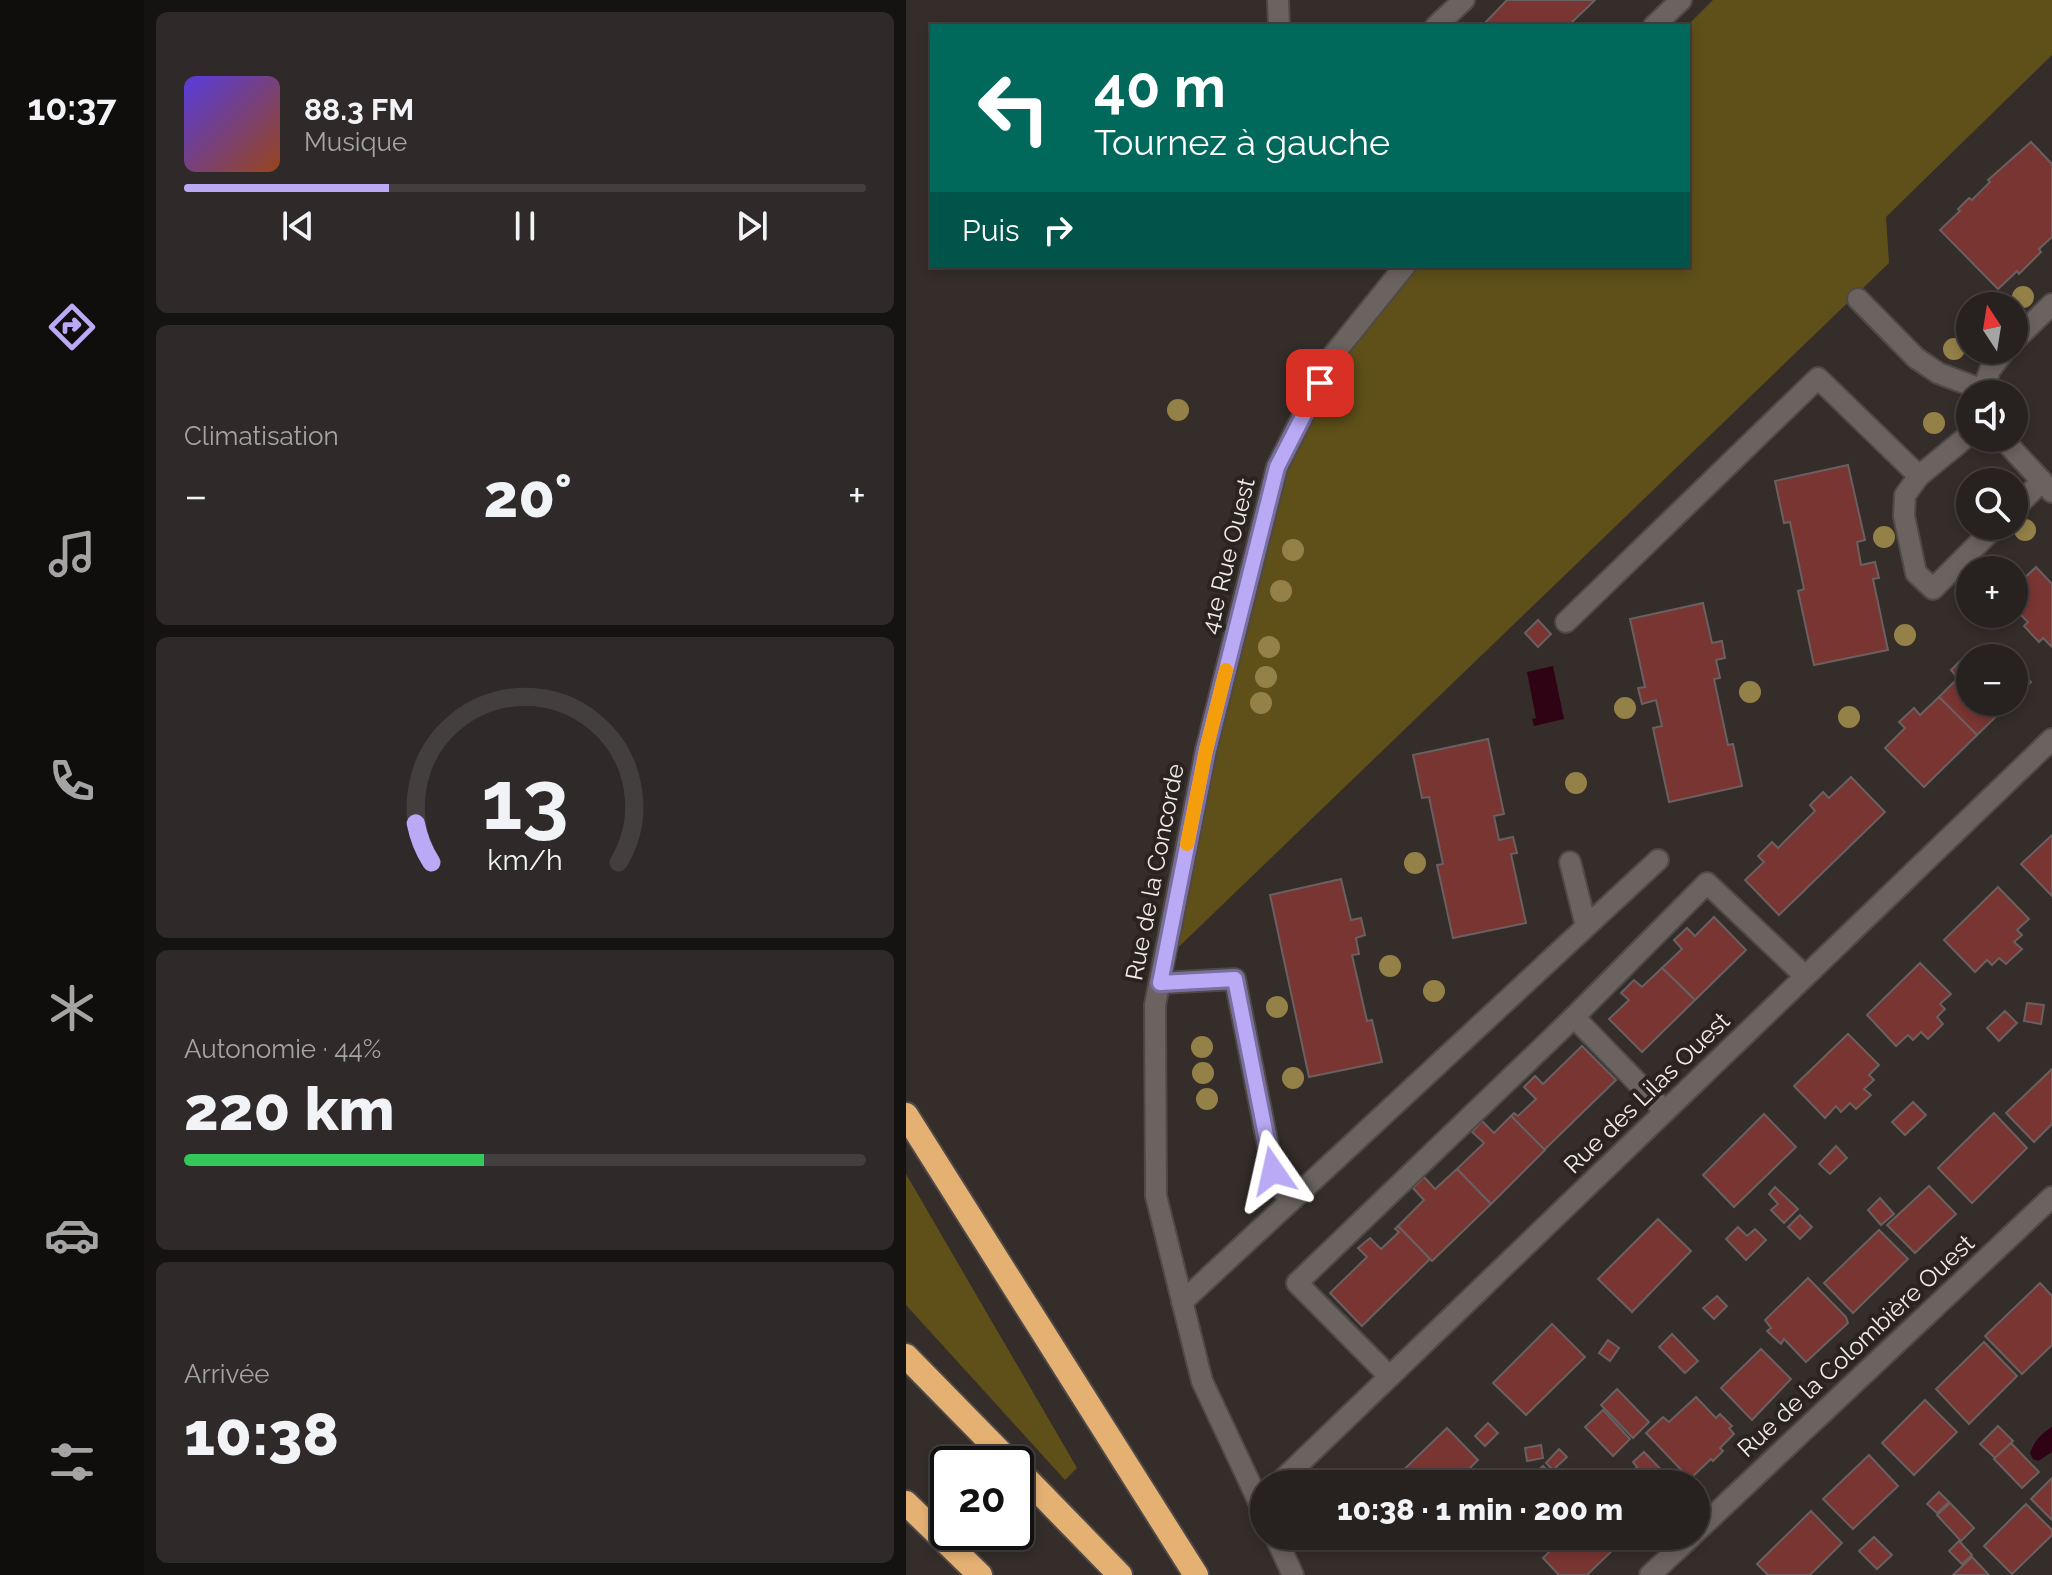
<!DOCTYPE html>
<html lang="fr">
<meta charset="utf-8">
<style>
:root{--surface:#272220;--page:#2f2a29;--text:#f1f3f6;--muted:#a4a4a5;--line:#433f3e;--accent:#baaaf6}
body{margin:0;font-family:Raleway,sans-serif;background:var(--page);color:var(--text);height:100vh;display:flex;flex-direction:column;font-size:30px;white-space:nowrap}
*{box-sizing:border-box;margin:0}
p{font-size:26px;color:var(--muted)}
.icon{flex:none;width:44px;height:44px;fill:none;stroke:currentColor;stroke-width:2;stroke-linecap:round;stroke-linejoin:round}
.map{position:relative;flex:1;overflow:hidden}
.panel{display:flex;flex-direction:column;gap:12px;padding:12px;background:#151312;width:762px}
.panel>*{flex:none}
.top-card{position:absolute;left:24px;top:24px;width:760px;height:244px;border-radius:0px;box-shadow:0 4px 12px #0003,0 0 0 2px var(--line);background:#00695c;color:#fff;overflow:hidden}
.needle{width:52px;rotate:348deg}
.fabs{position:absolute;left:1050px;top:292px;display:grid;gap:16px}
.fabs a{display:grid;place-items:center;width:72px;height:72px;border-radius:50%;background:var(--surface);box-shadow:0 4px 12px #0003,0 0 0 2px var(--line);font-size:40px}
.speed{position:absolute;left:24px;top:1446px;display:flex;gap:16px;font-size:40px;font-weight:700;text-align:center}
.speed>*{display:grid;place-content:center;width:104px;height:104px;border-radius:50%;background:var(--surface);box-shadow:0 4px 12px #0003,0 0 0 2px var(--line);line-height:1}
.speed .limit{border:4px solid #111;border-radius:12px;background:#fff;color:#111}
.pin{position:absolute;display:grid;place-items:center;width:68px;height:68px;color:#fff;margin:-34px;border-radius:16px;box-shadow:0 4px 12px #0006}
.me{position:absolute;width:88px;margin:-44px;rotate:349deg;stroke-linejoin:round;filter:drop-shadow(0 0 6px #0008)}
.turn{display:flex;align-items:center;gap:28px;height:168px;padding:0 32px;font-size:36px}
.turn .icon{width:104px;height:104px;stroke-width:2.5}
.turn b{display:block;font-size:56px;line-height:68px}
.then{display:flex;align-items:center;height:76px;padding:0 32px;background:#0003;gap:16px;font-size:30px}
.big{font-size:60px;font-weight:800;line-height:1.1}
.panel .widget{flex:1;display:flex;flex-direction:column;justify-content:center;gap:12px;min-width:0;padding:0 28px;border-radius:12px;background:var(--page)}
.panel .dial{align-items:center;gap:0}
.dial svg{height:208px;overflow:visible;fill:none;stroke:var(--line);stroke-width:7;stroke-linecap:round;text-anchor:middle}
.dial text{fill:var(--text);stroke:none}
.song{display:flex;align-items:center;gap:24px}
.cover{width:96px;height:96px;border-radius:12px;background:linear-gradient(135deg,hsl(250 70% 55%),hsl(20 70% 35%))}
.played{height:8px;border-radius:4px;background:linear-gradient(90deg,var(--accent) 30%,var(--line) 30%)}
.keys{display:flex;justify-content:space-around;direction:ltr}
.heat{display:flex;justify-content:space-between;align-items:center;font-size:44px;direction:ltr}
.charge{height:12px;border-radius:6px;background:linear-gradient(90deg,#34c759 44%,var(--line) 0)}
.trip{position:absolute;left:344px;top:1470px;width:460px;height:80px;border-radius:40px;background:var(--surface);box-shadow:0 4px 12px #0003,0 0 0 2px var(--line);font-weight:800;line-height:80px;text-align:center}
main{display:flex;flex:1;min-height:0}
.menu{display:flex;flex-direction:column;width:144px;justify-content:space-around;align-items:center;background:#100e0d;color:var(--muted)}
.menu .icon{width:56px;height:56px}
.menu .on{color:var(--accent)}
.menu b{font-size:36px;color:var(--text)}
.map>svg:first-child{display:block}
</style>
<main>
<nav class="menu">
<b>10:37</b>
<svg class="icon on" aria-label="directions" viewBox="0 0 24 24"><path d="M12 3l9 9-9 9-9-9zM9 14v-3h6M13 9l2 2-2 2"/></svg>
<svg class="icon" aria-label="music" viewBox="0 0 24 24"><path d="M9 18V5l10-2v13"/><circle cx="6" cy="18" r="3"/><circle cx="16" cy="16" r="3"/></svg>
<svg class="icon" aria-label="phone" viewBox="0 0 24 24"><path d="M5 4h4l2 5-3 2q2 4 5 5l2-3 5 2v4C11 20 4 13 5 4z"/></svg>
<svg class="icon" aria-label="climate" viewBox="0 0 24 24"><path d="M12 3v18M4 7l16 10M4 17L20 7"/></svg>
<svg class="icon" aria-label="car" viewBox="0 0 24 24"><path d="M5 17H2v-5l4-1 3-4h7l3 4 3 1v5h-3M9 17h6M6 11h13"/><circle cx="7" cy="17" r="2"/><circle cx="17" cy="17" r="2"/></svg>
<svg class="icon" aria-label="filters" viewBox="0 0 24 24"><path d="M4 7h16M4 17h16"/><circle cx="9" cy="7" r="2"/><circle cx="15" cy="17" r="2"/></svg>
</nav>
<section class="panel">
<div class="widget">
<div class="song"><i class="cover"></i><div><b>88.3 FM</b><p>Musique</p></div></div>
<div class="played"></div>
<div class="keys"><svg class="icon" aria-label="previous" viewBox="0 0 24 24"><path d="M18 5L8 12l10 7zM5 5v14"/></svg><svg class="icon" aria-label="pause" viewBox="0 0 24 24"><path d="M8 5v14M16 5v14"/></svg><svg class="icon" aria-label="next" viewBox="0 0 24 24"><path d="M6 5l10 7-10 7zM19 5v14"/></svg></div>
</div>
<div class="widget"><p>Climatisation</p>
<div class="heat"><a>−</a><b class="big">20°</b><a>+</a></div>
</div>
<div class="widget dial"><svg viewBox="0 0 100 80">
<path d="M14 69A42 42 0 1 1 86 69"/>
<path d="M14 69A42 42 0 0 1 8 54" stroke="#baaaf6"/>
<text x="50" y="56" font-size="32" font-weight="700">13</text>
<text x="50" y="72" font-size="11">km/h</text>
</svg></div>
<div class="widget"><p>Autonomie · 44%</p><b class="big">220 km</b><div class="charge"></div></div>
<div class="widget"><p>Arrivée</p><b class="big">10:38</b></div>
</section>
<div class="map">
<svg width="1146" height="1575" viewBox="0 0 1146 1575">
<rect width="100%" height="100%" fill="#342d2a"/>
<g fill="#5f5019">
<path d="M807,0h339v55l-166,162 3,46 -726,699 114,-495 57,-113 61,-79 20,-9h273l-1,-240z"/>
<path d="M0,1174l171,294 -12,12 -159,-175z"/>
</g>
<g fill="#2f0214">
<path d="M647,666l11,53 -30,7 -2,-7 4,-1 -9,-46z"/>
<path d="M1146,1427v25l-14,9 -5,-2 -3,-6c4,-12 12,-20 22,-26z"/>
</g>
<g fill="#793532" stroke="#69605f" stroke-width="2">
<path d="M601,0h88l-27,26h-86z"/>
<path d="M1125,142l21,22v73l-13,12 2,3 -22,22 -2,-3 -19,18 -58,-59 20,-19 -2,-2 11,-11 3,2 18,-18 -2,-2z"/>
<path d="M942,465l17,75 -8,2 4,23 14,-3 4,16 -6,1 15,71 -74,15 -16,-74 6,-2 -14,-67 -6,1 -9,-42z"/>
<path d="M1130,567l16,17v63l-9,-9 -4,4 -15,-16 4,-4 -14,-14v-20z"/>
<path d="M797,603l9,40 10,-2 3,17 -9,2 4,18 -6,1 14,66 5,-1 9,42 -73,16 -16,-74 9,-2 -6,-26 -14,4 -4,-16 7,-1 -15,-68z"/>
<path d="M632,620l13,14 -13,13 -13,-14z"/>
<path d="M1087,644l14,14h-28z"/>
<path d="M1059,656l5,6v40h41l-34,33 -38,-38 19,-19 -7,-8z"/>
<path d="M1108,665l17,17 -17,17z"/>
<path d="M1033,697l38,38 -53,52 -39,-39 20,-20 -6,-6 15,-14 6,7z"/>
<path d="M582,739l16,75 -10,2 5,24 14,-3 4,16 -6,1 15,69 -73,15 -16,-73 6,-1 -14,-67 -7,1 -9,-43z"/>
<path d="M945,777l34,35 -106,103 -34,-35 19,-18 -6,-6 14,-14 6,6 37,-37 -5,-6 13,-13 6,6z"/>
<path d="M1146,835v61l-31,-32z"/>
<path d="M435,879l10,41 10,-2 4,17 -9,3 3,16 -7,1 15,66 5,-1 10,42 -73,15 -39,-182z"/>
<path d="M1092,887l31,32 -12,11 5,5 -8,7 8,7 -16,15 -7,-6 -7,7 -5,-5 -12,12 -31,-32z"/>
<path d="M808,917l32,33 -51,50 -33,-32 20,-19 -8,-9 13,-12 8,8z"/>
<path d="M1014,963l31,31 -11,10 5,5 -8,8 6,7 -15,15 -7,-7 -8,8 -5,-5 -12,11 -29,-31z"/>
<path d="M756,968l33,32 -53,52 -33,-33 20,-19 -8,-7 13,-13 8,7z"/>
<path d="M1121,1003l17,2 -3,19 -17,-3z"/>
<path d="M1099,1011l12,12 -18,18 -12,-13z"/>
<path d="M942,1034l31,31 -10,10 5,5 -10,9 7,6 -15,14 -6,-6 -9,9 -5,-6 -11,12 -31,-32z"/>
<path d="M676,1046l34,34 -72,70 -33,-34 3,-3 4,3 18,-17 -12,-12 11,-11 8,8z"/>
<path d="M1146,1069v55l-18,18 -28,-29z"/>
<path d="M1007,1102l13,13 -21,20 -13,-13z"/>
<path d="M1088,1113l33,35 -55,55 -34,-35z"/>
<path d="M858,1114l32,33 -62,60 -31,-32z"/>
<path d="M605,1116l34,34 -54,54 -34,-35 27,-26 -12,-11 10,-11 12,12z"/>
<path d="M930,1146l11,12 -17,16 -11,-10z"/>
<path d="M551,1169l34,35 -59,57 -34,-35 26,-26 -11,-12 11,-11 11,12z"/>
<path d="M1023,1186l27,28 -41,39 -28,-28z"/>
<path d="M869,1187l23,22 -14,14 -13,-13 7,-6 -9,-10z"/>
<path d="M974,1198l14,16 -13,11 -13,-15z"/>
<path d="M894,1215l12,12 -12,12 -12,-12z"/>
<path d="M752,1219l33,32 -59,61 -34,-33z"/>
<path d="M492,1226l32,33 -68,67 -32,-33 37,-36 -9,-9 12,-10 11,11 18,-17 -4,-3z"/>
<path d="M832,1227l9,9 8,-7 11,11 -20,20 -20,-21z"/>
<path d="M973,1230l29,29 -55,54 -29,-30z"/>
<path d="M902,1278l38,39 2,6 -42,39 -22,-23 -3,5 -14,-13 4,-3 -6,-8z"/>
<path d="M1134,1283l12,13v49l-30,29 -37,-38z"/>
<path d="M811,1296l10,10 -13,13 -11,-11z"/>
<path d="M646,1324l33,33 -59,58 -33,-32z"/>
<path d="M766,1334l26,27 -13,12 -26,-26z"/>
<path d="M702,1340l11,8 -9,13 -11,-8z"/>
<path d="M1078,1342l33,34 -48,48 -33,-35z"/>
<path d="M855,1349l30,30 -39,41 -31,-32z"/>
<path d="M711,1389l32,33 -16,16 -32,-33z"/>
<path d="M790,1397l20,21 4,-4 12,12 -3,2 5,6 -14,14 3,3 -10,10 -2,-2 -21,20 -44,-46 17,-16 6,5z"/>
<path d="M1019,1400l32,32 -43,43 -32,-32z"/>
<path d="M697,1410l27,29 -17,17 -28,-29z"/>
<path d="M582,1423l10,10 -13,13 -10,-10z"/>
<path d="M1092,1426l15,15 -18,17 -15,-14z"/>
<path d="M541,1428l31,32 -24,24h-65z"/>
<path d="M1105,1443l28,29 -17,16 -28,-29z"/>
<path d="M635,1445l2,13 -16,3 -2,-13z"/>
<path d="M653,1449l8,8 -14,13 -7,-7z"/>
<path d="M738,1452l31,32h-54l16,-17 -4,-5z"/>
<path d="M963,1455l29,31 -45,43 -30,-30z"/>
<path d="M637,1466l18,18h-37z"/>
<path d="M1146,1478v42l-21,-21z"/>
<path d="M1033,1492l10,10 -12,11 -10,-9z"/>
<path d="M1044,1503l24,25 -13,13 -24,-26z"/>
<path d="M1120,1504l26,26v5l-40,39 -28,-28z"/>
<path d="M905,1511l31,32 -32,32h-42l-11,-11z"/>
<path d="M659,1536h43l9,10 -30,29h-28l-16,-17z"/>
<path d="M968,1537l18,18 -15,14 -18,-18z"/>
<path d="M1053,1541l13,14 -10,9 -13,-13z"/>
<path d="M1066,1557l17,18h-36z"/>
</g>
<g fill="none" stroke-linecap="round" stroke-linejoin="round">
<defs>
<g id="minor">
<path d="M372,0l1,26"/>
<path d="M530,26l28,-26"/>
<path d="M748,26l27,-26"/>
<path d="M952,299l58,59 22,15 45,17"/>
<path d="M1108,341l38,-37"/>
<path d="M1077,390l7,-20 15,-20"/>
<path d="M1096,438l50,54"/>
<path d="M1013,476l-14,19 -1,21 12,57 17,16 63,-63"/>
<path d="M1108,509l28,-28"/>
<path d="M660,622l252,-244 101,98 51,-42"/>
<path d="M664,862l16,64"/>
<path d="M254,983l75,-4 38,192 17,31"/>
<path d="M668,1017l91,94"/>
<path d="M276,1302l476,-442"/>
<path d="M483,1376l-92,-93 277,-266 133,-134 98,93"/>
<path d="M372,1484l774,-745"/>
<path d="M358,1513l-62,-132 -46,-185 -1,-191 51,-255 71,-283 57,-113 71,-88"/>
<path d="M790,1532l356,-335"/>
<path d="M369,1536l18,39"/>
<path d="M744,1575l42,-39"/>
</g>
<g id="highway">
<path d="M0,1115l290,460"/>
<path d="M0,1356l106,108"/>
<path d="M110,1468l104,107"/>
<path d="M0,1503l74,72"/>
</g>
</defs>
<use href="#minor" stroke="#4f4947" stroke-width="24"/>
<use href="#highway" stroke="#4f4947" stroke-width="28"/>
<use href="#minor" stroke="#6b635f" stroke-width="20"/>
<use href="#highway" stroke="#e5b173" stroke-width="24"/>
</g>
<g fill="#948148">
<circle cx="1117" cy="297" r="11"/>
<circle cx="1048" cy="349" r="11"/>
<circle cx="272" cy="410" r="11"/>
<circle cx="1028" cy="423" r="11"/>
<circle cx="1119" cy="530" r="11"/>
<circle cx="978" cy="537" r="11"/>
<circle cx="387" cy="550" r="11"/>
<circle cx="375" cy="591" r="11"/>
<circle cx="999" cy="635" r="11"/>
<circle cx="363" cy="647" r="11"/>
<circle cx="360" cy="677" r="11"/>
<circle cx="844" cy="692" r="11"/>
<circle cx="355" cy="703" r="11"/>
<circle cx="719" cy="708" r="11"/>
<circle cx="943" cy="717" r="11"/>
<circle cx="670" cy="783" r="11"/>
<circle cx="509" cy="863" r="11"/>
<circle cx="484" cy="966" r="11"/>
<circle cx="528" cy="991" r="11"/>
<circle cx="371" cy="1007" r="11"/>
<circle cx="296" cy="1047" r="11"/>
<circle cx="297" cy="1073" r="11"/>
<circle cx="387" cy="1078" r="11"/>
<circle cx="301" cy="1099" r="11"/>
</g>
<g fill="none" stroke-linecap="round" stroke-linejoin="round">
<defs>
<path id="route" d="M367,1171l-38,-192 -75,4 46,-233 71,-283 43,-84"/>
</defs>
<use href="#route" stroke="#796ea0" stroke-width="20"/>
<use href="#route" stroke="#baaaf6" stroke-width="14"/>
<path stroke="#f59e0b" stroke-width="14" d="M281,844l19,-94 20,-80"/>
</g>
<g text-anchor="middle" stroke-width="8" stroke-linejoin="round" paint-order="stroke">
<g font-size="24" fill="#f1ecea" stroke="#2a2420">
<text transform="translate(322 556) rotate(-76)" y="8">41e Rue Ouest</text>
<text transform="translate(249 872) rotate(-79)" y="8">Rue de la Concorde</text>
<text transform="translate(741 1093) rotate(-44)" y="8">Rue des Lilas Ouest</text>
<text transform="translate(950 1346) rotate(-43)" y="8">Rue de la Colombière Ouest</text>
</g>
</g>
</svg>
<div class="fabs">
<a><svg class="needle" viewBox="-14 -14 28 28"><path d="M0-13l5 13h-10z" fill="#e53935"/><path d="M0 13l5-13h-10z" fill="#a4a4a5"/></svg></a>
<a><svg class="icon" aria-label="sound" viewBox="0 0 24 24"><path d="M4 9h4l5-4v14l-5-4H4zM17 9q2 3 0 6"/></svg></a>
<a><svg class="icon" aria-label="search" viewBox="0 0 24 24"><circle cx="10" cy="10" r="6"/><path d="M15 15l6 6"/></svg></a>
<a>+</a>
<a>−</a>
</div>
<div class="speed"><div class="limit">20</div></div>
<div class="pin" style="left:414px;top:383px;background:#d93025"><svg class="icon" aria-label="arrive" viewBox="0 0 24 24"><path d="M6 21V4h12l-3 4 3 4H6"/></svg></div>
<svg class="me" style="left:367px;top:1171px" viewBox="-20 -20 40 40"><path d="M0-17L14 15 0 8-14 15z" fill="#baaaf6" stroke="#fff" stroke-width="4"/></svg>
<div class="trip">10:38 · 1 min · 200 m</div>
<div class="top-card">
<div class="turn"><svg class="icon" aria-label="left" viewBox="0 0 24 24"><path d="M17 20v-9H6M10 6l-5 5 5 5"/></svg><div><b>40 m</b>Tournez à gauche</div></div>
<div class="then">Puis<svg class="icon" aria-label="right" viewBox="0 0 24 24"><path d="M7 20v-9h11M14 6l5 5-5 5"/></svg></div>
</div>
</div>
</main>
